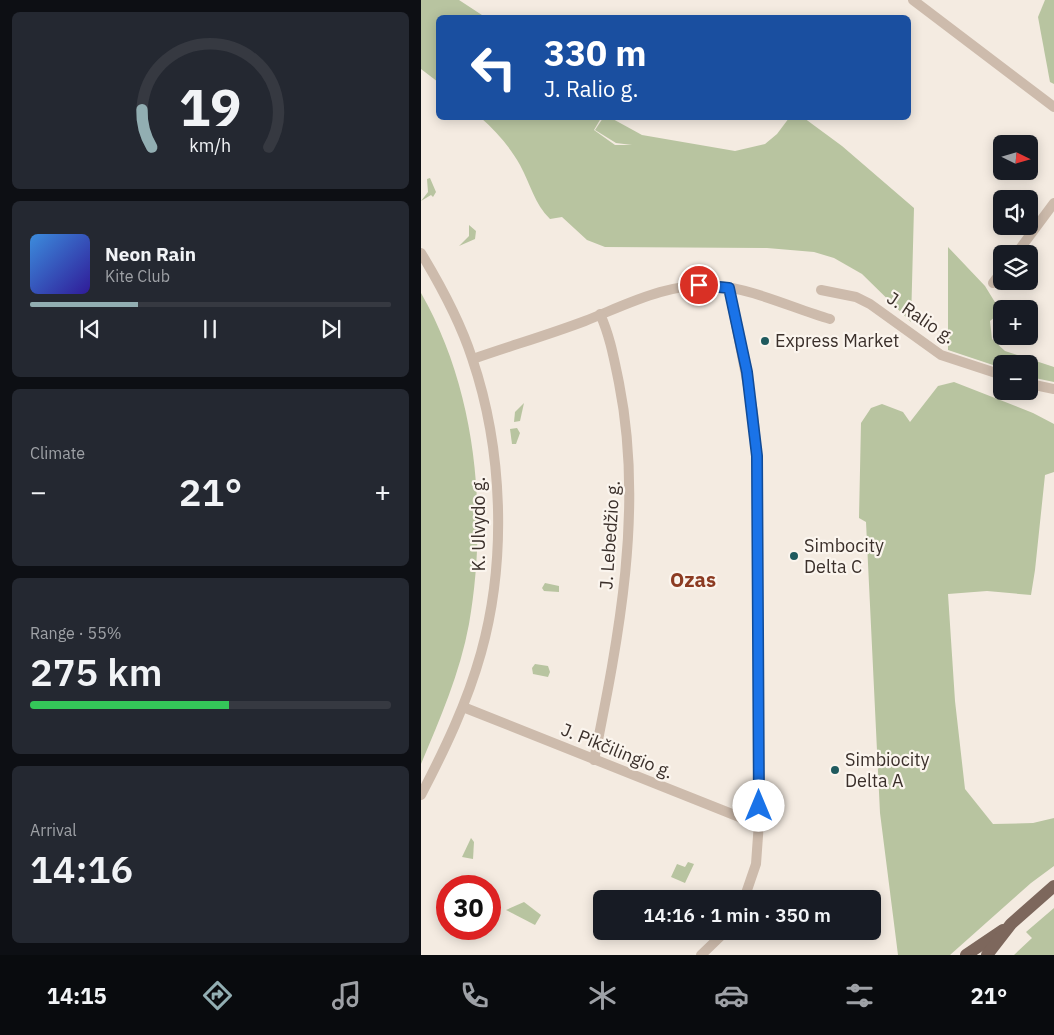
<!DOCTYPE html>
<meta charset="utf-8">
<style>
:root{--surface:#171b24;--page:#242831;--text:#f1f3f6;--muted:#9ea1a6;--line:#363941;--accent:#92aeb2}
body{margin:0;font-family:"IBM Plex Sans",sans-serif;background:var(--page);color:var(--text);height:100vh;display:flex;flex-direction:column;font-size:19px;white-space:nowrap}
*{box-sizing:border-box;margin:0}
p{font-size:16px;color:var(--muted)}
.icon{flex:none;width:28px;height:28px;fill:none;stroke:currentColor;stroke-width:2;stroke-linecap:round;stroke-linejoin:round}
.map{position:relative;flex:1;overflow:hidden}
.sheet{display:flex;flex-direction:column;gap:12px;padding:12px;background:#0d0f14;width:421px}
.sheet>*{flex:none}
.top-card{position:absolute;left:15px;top:15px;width:475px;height:105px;border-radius:8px;box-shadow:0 2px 12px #0003;background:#1a4fa0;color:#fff;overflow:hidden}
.needle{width:32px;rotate:95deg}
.controls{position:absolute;left:572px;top:135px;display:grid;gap:10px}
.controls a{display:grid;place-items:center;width:45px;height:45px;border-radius:8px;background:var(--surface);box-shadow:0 2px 12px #0003;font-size:25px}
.speed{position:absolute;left:15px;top:875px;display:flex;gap:10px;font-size:25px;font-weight:700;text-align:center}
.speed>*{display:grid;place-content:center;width:65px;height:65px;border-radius:50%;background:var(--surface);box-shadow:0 2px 12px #0003;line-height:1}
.speed .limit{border:8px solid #d22;background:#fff;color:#111}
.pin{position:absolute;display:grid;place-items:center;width:42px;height:42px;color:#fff;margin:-21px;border:2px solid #fff;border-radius:50%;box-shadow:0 1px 5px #0007}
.me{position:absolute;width:55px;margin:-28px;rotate:0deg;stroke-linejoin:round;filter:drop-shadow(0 0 4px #0008)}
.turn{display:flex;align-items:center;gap:18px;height:105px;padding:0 25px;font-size:22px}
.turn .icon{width:65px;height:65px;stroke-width:2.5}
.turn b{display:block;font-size:35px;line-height:42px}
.big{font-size:38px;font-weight:600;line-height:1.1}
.sheet .widget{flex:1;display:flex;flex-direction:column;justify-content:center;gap:8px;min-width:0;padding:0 18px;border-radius:8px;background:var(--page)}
.sheet .dial{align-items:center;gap:0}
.dial svg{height:130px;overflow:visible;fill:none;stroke:var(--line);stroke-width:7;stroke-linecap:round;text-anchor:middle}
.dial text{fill:var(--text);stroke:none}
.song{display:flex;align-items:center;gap:15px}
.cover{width:60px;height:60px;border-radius:8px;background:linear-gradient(135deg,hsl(210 70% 55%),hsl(250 70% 35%))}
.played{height:5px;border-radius:2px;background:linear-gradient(90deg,var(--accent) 30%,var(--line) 30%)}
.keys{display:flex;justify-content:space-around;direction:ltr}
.heat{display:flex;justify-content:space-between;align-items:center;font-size:28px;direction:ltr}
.charge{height:8px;border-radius:4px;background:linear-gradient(90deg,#34c759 55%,var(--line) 0)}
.trip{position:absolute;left:172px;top:890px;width:288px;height:50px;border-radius:8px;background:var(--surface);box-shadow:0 2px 12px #0003;font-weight:600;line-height:50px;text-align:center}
.tab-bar{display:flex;height:80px;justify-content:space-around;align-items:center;background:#090b0e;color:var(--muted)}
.tab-bar .icon{width:35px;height:35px}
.tab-bar .active{color:var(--accent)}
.tab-bar b{font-size:22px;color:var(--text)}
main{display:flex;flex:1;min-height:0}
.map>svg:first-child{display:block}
</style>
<main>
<section class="sheet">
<div class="widget dial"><svg viewBox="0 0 100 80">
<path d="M14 69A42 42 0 1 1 86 69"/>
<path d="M14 69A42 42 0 0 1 8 46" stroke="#92aeb2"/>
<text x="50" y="56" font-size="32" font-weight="700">19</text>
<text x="50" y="72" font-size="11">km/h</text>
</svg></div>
<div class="widget">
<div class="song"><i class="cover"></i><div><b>Neon Rain</b><p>Kite Club</p></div></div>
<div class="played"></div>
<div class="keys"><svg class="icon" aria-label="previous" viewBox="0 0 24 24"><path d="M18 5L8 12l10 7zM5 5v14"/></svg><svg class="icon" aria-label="pause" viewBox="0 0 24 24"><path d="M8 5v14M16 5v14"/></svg><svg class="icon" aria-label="next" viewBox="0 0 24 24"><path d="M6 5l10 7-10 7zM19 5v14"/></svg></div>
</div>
<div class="widget"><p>Climate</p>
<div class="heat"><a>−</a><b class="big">21°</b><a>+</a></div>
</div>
<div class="widget"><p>Range · 55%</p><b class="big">275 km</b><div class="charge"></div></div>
<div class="widget"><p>Arrival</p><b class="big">14:16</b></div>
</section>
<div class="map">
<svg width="633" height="955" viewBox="0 0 633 955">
<rect width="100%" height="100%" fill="#f4ebe1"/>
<g fill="#b8c4a0">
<path d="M0,0h38l26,17 -46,1 -1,64 -17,-13z"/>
<path d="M624,0h9v84l-4,-2 -12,-65z"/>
<path d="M60,118h120l-7,12 21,15h17l-16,-2 -21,-13 8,-12h8l31,17 93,16 30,-7 12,-10 12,-16h15l38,28 72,62 -3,114 -49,-48 -28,-16 -20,-6 -47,-4 -162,-1 -18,-7 -25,-23 -12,2c-16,-16 -19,-34 -30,-54 -10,-18 -24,-34 -39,-47z"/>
<path d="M9,178l6,14 -3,5 -2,-2 -10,6 7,-9 -1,-13z"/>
<path d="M48,225l7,6 -1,8 -16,7 10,-10z"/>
<path d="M527,247l37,39 16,26 -11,9 2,18 13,12 49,16v15l-24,-5v-13h-28v4l-54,-18z"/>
<path d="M0,293c56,98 67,222 48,331 -9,49 -29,95 -48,140z"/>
<path d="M533,382l79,31 21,11v48l-9,3 -10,95 -4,25 -44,-4 -39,3 7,107 10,88 28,35 40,-1 21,-5v48l-23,17 -81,72h-52l-18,-142 -14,-291 -7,-4 2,-95 10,-15 11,-4 21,8 7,10 28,-36z"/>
<path d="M103,403l-4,18 -6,1 1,-10z"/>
<path d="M96,428l3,5 -4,11h-4l-2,-15z"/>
<path d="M124,583l14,3v6l-15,-1 -2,-3z"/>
<path d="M114,664l13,2 2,6 -2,5 -15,-3 -1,-6z"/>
<path d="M50,838l3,4 -1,17 -11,-2z"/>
<path d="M267,862l6,2 -9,19 -14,-6 6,-13 8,3z"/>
<path d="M103,902l17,13 -6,10 -29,-15z"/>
<path d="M633,908v47h-40l18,-17 -6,-6z"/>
</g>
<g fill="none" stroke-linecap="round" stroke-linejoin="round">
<g stroke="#cdbbac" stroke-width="10">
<path d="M492,0l141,107"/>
<path d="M0,253c20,33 39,68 51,105 31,91 35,202 9,295 -14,50 -36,96 -60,142"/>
<path d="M595,254l38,-51"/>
<path d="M572,283l9,-12"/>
<path d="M308,288l24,124 4,44 2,366 -3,42 -12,35"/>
<path d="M400,290l35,7 14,7 71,51 61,20"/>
<path d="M52,359c37,-13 75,-24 112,-38 43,-17 83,-39 131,-35 35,2 79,23 114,33"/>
<path d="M609,384l24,5"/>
<path d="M42,707l289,115h7"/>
<path d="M173,760c25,-124 50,-251 25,-377 -5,-24 -9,-47 -19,-69"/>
<path d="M280,955l25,-24"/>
</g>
<g stroke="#7d675c" stroke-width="12">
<path d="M545,955l37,-25"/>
<path d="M566,955l24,-31 43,-38"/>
</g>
</g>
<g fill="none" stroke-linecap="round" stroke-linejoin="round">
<defs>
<path id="route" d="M278,285l30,3 18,84 10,84 2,350"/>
</defs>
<use href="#route" stroke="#114b97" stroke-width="12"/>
<use href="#route" stroke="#1a73e8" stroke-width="9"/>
</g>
<g fill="#1f5a5e" stroke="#fbf5ee" stroke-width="2">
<circle cx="344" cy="341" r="5"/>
<circle cx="373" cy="556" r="5"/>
<circle cx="414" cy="770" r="5"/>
</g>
<g text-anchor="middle" stroke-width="4.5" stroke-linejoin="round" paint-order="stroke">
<g font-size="18" fill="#3b302b" stroke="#fbf5ee">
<text transform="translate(500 318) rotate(34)" y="6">J. Ralio g.</text>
<text transform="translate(58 524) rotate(-90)" y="6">K. Ulvydo g.</text>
<text transform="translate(189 535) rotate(-86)" y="6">J. Lebedžio g.</text>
<text transform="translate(196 751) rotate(22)" y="6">J. Pikčilingio g.</text>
</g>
<g font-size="18" fill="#3b302b" stroke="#fbf5ee" text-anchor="start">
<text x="354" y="347">Express Market</text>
<text x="383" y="552">Simbocity<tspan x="383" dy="21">Delta C</tspan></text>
<text x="424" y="766">Simbiocity<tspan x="424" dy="21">Delta A</tspan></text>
</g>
<g font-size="20" font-weight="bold" fill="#8c3b22" stroke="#fbf5ee">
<text x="272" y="587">Ozas</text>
</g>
</g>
</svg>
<div class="controls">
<a><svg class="needle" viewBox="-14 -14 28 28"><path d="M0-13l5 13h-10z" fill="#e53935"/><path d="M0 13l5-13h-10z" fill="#9ea1a6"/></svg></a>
<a><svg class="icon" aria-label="sound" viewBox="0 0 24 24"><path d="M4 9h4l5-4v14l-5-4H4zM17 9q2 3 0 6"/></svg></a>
<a><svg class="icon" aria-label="layers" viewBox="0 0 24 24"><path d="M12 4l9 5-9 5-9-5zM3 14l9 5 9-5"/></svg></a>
<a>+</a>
<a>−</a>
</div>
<div class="speed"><div class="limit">30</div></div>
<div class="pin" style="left:278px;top:285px;background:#d93025"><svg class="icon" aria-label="arrive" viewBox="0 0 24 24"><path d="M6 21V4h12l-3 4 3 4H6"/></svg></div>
<svg class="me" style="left:338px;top:806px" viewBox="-20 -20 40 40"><circle r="19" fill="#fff"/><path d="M0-13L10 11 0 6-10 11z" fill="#1a73e8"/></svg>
<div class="trip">14:16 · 1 min · 350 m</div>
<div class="top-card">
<div class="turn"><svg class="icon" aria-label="left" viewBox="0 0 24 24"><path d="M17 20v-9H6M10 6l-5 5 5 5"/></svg><div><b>330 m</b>J. Ralio g.</div></div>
</div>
</div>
</main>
<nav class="tab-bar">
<b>14:15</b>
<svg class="icon active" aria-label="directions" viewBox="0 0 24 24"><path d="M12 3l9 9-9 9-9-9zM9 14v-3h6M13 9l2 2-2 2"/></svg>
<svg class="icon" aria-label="music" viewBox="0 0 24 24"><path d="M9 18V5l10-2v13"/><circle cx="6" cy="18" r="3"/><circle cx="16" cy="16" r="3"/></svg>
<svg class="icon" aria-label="phone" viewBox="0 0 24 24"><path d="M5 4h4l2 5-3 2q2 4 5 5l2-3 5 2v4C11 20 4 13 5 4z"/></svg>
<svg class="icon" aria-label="climate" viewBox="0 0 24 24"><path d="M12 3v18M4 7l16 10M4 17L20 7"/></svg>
<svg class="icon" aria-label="car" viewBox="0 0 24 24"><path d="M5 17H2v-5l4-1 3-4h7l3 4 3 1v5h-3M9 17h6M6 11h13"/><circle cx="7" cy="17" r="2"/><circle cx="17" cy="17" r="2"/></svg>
<svg class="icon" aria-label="filters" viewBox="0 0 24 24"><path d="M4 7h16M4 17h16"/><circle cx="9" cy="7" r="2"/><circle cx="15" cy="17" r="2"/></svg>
<b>21°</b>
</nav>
